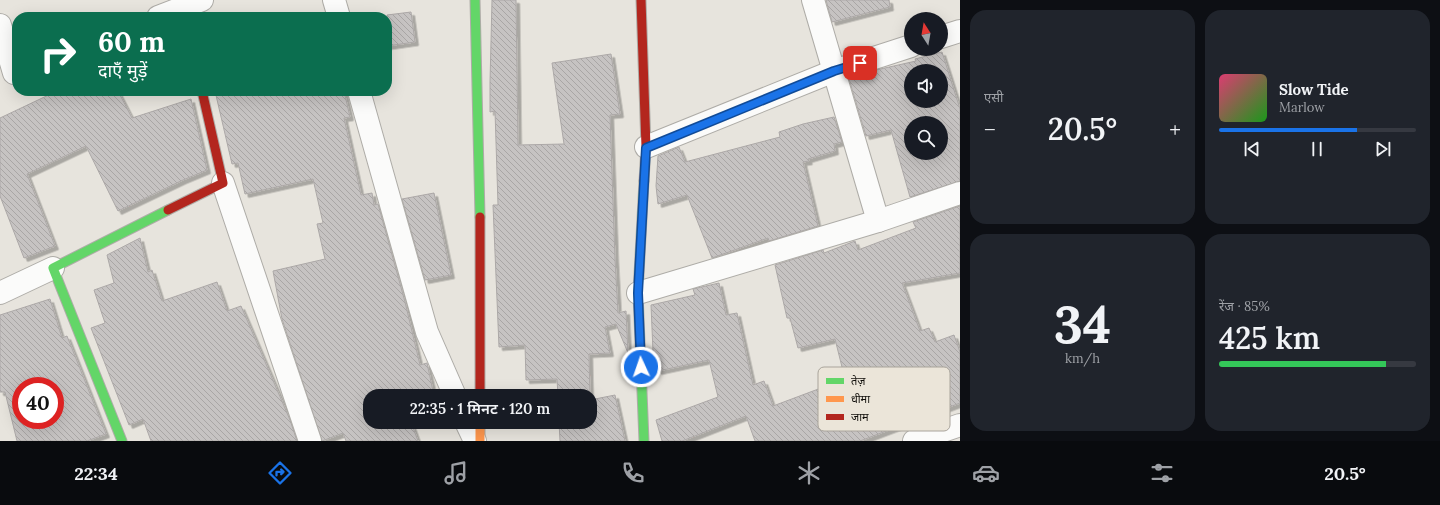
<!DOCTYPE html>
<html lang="hi">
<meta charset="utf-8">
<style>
:root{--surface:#171b24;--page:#20242c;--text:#f1f3f6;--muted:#9ea1a6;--line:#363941;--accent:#1a73e8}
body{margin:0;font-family:Lora,"Noto Sans Devanagari",serif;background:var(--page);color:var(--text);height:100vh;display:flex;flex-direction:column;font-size:15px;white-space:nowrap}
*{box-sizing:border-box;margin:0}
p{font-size:13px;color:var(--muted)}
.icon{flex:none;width:22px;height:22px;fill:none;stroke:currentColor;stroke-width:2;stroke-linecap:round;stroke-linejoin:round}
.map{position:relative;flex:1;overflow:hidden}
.drawer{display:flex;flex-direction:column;gap:10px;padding:10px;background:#0d0f14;width:480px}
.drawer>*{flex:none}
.banner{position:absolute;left:12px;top:12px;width:380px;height:84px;border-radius:16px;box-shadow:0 4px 16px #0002;background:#0b6e4f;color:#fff;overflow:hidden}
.needle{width:26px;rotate:349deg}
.controls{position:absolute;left:904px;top:12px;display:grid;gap:8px}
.controls a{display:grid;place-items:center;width:44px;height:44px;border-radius:50%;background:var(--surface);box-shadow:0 4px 16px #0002;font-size:20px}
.speed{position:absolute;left:12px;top:377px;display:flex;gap:8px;font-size:20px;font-weight:700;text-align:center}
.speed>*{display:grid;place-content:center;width:52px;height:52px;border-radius:50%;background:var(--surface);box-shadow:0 4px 16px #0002;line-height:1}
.speed .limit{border:6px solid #d22;background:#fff;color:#111}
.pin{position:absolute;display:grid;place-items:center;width:34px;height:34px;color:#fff;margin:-17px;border-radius:8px;box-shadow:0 2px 6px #0006}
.me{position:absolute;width:44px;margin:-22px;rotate:357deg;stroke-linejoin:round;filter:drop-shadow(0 0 3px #0008)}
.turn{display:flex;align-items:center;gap:14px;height:84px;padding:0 20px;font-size:18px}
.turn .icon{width:52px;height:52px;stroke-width:2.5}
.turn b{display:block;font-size:28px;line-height:34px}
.big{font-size:30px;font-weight:600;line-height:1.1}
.drawer .widget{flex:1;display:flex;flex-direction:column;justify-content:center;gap:6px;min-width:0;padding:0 14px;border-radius:16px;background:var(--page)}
.drawer .dial{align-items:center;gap:0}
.dial b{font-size:52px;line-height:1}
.song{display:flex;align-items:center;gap:12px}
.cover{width:48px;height:48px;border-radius:6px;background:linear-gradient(135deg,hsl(340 70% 55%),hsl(120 70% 35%))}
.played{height:4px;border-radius:2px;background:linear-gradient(90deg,var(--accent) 70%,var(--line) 70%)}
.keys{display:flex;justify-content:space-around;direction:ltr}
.heat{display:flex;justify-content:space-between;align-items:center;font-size:22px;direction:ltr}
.charge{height:6px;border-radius:3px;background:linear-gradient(90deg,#34c759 85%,var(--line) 0)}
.drawer .tiles{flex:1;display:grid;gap:10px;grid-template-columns:repeat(2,1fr)}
.trip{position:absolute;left:363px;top:389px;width:234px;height:40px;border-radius:16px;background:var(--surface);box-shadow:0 4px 16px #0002;font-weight:600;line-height:40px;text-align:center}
.dock{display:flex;height:64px;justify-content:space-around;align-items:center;background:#090b0e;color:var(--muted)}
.dock .icon{width:28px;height:28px}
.dock .active{color:var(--accent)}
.dock b{font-size:18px;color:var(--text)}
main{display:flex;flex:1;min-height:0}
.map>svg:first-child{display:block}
</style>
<main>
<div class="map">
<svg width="960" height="441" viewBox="0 0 960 441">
<defs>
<pattern id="building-back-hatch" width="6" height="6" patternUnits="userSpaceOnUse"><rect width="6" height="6" fill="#c6c3c2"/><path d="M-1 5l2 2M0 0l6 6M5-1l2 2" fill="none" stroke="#a9a6a5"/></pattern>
<filter id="shadow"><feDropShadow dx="3.5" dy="3.5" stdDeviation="0" flood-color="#0004"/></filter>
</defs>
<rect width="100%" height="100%" fill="#e7e4dd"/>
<g fill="url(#building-back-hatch)" stroke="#aca8a7" fill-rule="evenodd" filter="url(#shadow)">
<path d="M492,0h24l2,145 46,-1 -12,-81 59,-9 9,60 -10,1 5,144 3,54 8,-2 2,42 -12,-29 -11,3 5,26 -21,1 1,42h-32l-1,-17 -31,1 -1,-35 -26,2 -6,-142h5l-3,-94 -5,1v-30z"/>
<path d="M826,0h63l1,7 -58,15z"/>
<path d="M411,12l4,30 -28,4v-31z"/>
<path d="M942,52l18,57v72l-50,16 -19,-67 -25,6 -17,-57 27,-9 40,-9 -1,-2zM911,71h30v30h-30zM911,123h30v30h-30z"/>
<path d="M57,91h61l14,27 59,-19 16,71 -24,10 -65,31 -32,-65 -59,28 28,72 -31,12 -24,-62v-78z"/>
<path d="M215,91h129l6,26 -6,1 17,77 11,-2 2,12 4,-1 27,98 15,63 7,-2 7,33h-64v26h41l7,19h-72l-3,-8 -21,8 -40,-122 -9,-48 52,-12 -8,-35 6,-1 -10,-44 -68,15 -7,-31 -6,1z"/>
<path d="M834,117l8,25 -8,2 1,7 -27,8 1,2 -6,1 15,64 -49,15 -1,-3 -56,20 -25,-63 -29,9 -2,-18 2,-30 21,-9 6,15 95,-25 -1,-5 24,-8z"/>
<path d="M434,193l17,82 -26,5 -23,-81z"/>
<path d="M960,206v67l-58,10 18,48 9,-3 6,14 19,-7 6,17v51l-100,38h-105l-9,-25 -64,25h-20l-6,-21 62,-23 -9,-37 -51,11 -5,-19 -2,-47 44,-10 -2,-6 26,-6 7,32 11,-2 16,72 11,-4 9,25 72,-27 -10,-40 -37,9 -8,-30h-3l-12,-53 48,-15 1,3 31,-12 3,9 58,-22 -3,-6z"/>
<path d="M140,238l8,34 4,-2 10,31 55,-19 10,29 14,-5 49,114 7,21h-146l-8,-22 -14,6 -38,-97 14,-5 -11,-33 20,-7 -7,-28z"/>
<path d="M50,299l12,39 5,-2 39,98 -19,7h-70l-12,-49h-5v-77zM21,386h34v34h-34z"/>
<path d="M615,395l10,46h-65l-1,-19h31v-26v4z"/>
</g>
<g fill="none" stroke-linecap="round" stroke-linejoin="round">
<defs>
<g id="street">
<path d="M334,0l5,17"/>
<path d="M813,0l65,221"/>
<path d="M158,17l44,-17"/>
<path d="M0,25l14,48"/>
<path d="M941,37l19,-6"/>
<path d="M359,91l68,241 28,64"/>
<path d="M646,147l188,-76 77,-25"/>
<path d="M223,183l87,258"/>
<path d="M0,293l53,-25"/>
<path d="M638,293l240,-72 82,-28"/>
<path d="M466,422l9,19"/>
<path d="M914,441l46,-16"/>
</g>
<g id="fast">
<path d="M475,0l5,217"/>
<path d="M122,441l-69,-173 115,-58"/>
<path d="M644,441l-6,-148 6,-112"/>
</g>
<path id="slow" d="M480,422v19"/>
<g id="jam">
<path d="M641,0l5,147 -2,34"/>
<path d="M168,210l55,-27 -21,-92"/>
<path d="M480,217v179"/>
</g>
</defs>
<use href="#street" stroke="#aeaca7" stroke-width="24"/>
<use href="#fast" stroke="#aeaca7" stroke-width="11"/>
<use href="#slow" stroke="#aeaca7" stroke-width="11"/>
<use href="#jam" stroke="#aeaca7" stroke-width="11"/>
<use href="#street" stroke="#fbfbfa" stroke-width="22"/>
<use href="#fast" stroke="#63d668" stroke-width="9"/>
<use href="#slow" stroke="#ff974d" stroke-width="9"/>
<use href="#jam" stroke="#b3261e" stroke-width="9"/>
</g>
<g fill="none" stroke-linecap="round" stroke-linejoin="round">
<defs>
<path id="route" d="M641,367l-3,-74 8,-145 188,-77 26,-8"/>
</defs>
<use href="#route" stroke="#114b97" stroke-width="10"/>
<use href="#route" stroke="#1a73e8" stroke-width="7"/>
</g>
<rect x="818" y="367" width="132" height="64" rx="6" fill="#ebe5d9" stroke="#a9a49b" stroke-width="1"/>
<rect x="826" y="378" width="18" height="6" fill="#63d668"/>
<rect x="826" y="396" width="18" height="6" fill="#ff974d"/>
<rect x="826" y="414" width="18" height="6" fill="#b3261e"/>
<g font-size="11" fill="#0f0d09">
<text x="851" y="385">तेज़</text>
<text x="851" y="403">धीमा</text>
<text x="851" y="421">जाम</text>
</g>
</svg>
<div class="controls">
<a><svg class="needle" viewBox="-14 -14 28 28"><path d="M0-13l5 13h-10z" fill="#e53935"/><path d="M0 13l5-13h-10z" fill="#9ea1a6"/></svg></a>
<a><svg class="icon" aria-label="sound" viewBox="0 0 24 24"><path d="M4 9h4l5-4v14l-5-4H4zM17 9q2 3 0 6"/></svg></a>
<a><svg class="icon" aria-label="search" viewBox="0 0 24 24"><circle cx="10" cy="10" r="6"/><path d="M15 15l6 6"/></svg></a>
</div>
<div class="speed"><div class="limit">40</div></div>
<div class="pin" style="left:860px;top:63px;background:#d93025"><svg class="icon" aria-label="arrive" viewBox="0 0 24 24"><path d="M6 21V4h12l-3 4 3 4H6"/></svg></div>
<svg class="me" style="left:641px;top:367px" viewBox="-20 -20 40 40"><circle r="17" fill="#1a73e8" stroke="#fff" stroke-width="3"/><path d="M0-11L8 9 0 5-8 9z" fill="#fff"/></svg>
<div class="trip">22:35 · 1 मिनट · 120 m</div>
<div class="banner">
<div class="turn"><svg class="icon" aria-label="right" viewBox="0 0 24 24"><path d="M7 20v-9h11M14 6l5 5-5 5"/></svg><div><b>60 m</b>दाएँ मुड़ें</div></div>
</div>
</div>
<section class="drawer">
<div class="tiles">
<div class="widget"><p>एसी</p>
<div class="heat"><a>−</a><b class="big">20.5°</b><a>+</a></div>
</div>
<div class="widget">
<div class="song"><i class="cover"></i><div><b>Slow Tide</b><p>Marlow</p></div></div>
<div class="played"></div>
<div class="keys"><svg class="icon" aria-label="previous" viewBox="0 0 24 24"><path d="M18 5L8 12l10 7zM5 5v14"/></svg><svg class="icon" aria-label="pause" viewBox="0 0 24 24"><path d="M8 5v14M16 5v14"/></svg><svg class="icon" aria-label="next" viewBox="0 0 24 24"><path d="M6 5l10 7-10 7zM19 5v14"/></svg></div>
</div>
<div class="widget dial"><b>34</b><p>km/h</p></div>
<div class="widget"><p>रेंज · 85%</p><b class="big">425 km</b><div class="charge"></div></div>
</div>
</section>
</main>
<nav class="dock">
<b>22:34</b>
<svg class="icon active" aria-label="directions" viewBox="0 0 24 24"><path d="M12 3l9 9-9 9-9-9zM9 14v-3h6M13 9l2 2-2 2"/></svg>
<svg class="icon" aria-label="music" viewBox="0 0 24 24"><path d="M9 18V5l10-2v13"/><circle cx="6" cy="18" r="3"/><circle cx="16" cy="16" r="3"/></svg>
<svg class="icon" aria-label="phone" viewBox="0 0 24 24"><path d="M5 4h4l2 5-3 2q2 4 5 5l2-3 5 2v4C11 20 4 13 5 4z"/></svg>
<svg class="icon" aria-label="climate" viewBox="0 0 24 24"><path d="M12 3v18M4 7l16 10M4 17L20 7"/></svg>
<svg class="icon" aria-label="car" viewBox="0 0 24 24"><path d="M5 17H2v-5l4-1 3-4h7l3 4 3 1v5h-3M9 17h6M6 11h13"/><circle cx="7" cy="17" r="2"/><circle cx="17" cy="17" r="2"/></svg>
<svg class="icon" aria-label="filters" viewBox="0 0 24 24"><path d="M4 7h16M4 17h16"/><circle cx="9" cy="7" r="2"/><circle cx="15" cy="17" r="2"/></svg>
<b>20.5°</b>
</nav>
